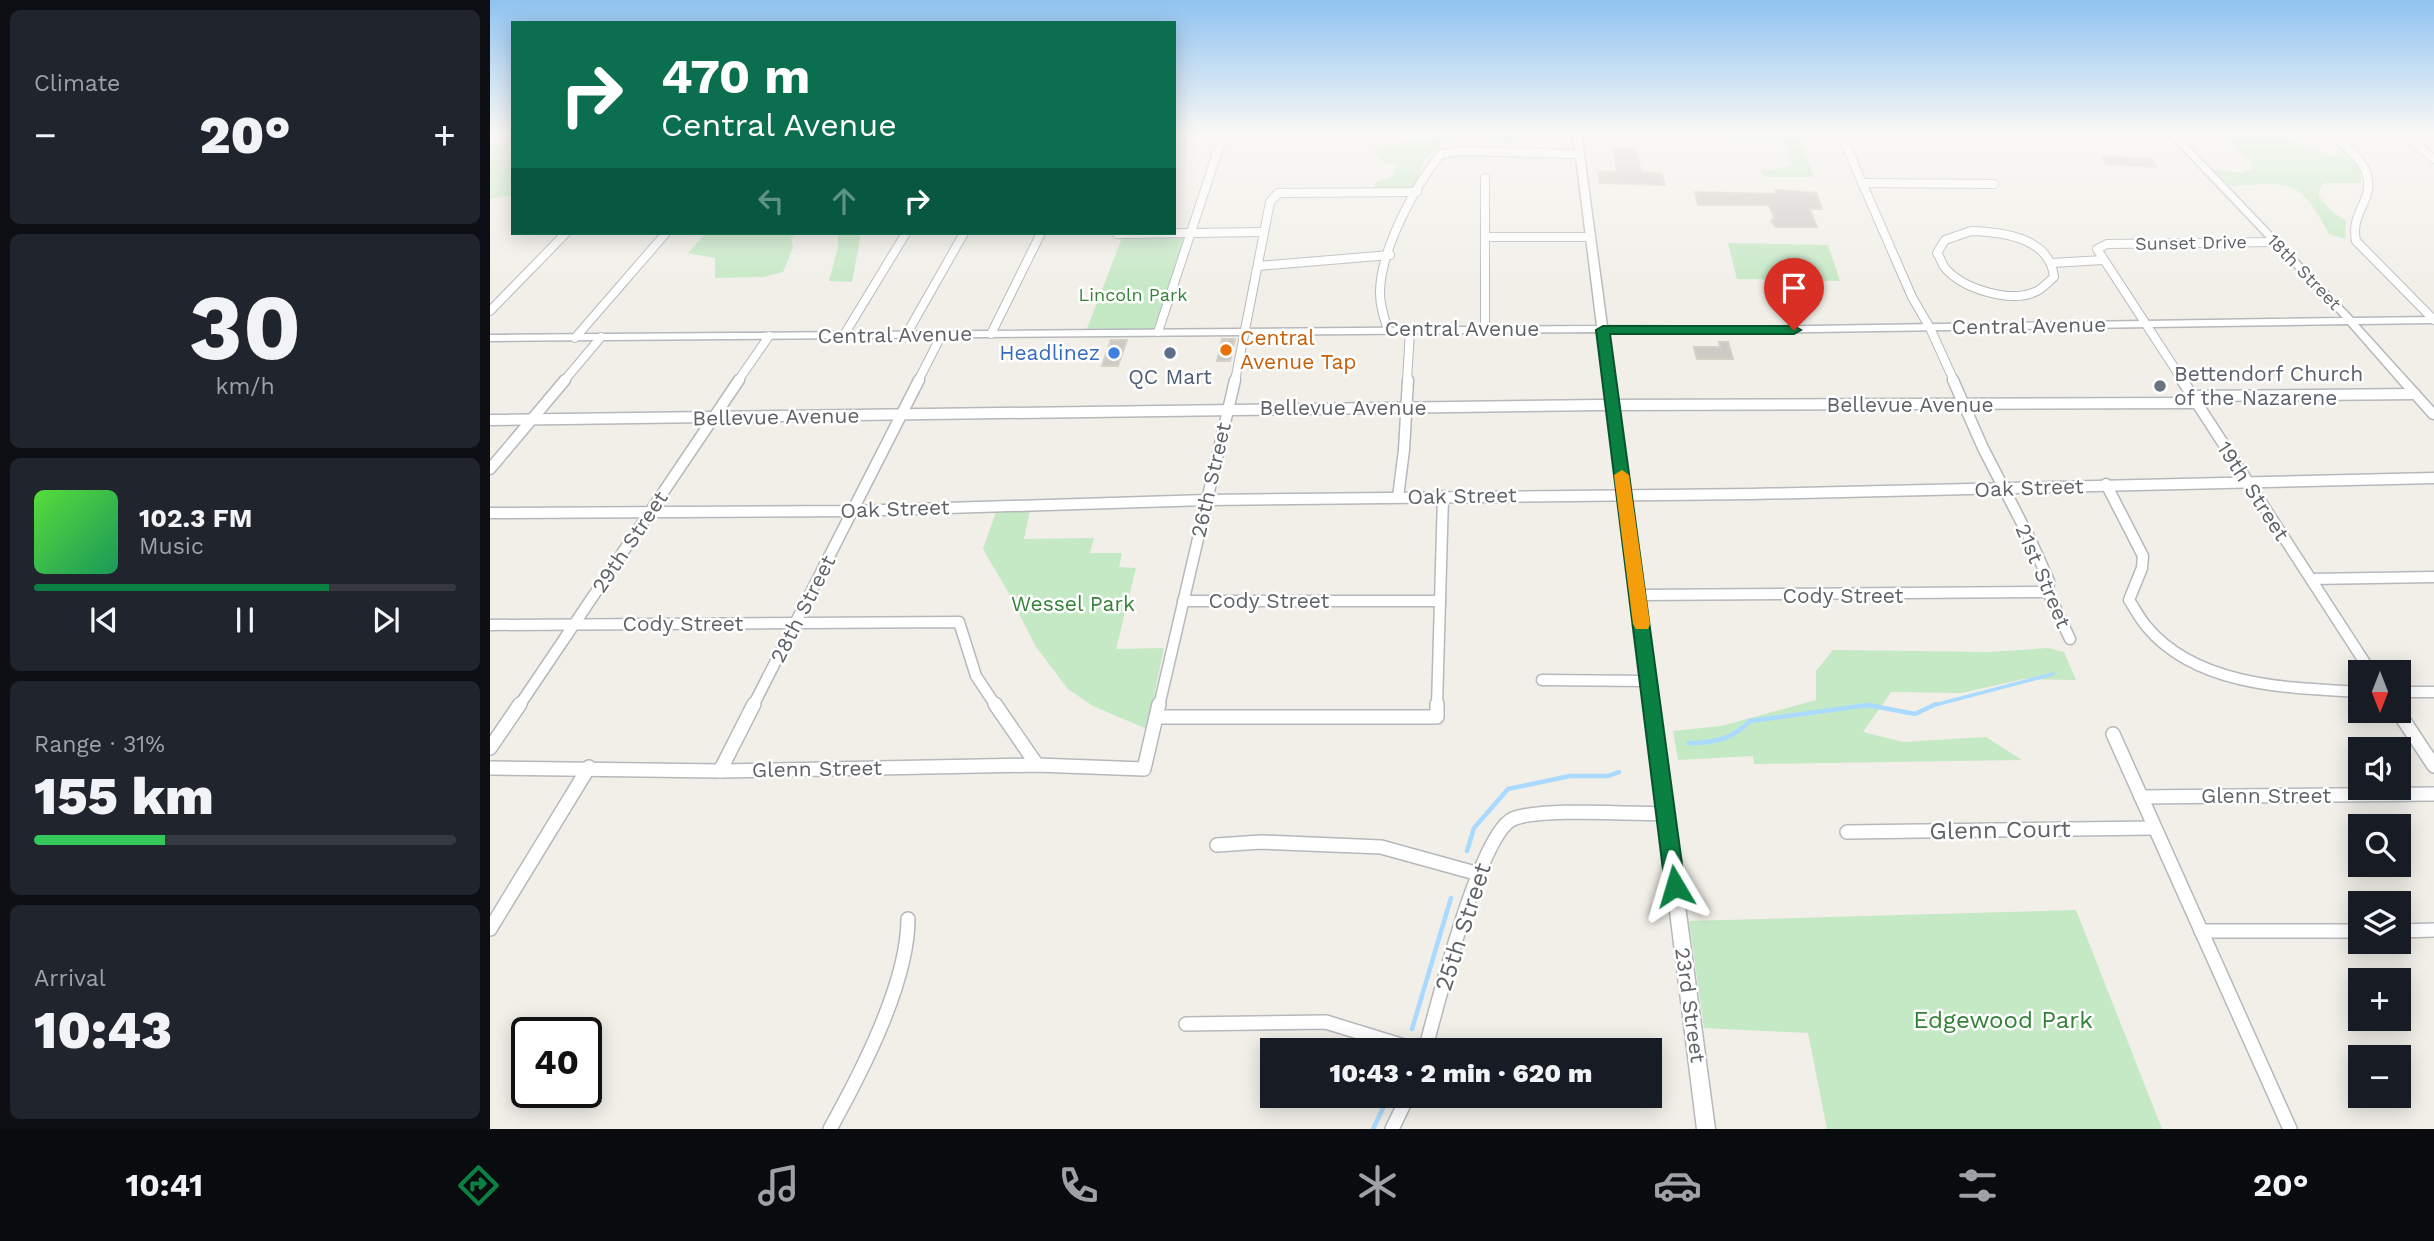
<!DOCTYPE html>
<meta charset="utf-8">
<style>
:root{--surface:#171b24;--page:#20242c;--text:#f1f3f6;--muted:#9ea1a6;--line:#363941;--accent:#0b8043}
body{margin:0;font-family:"Work Sans",sans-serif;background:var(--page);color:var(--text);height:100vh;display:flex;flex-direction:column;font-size:26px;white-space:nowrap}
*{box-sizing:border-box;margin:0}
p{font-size:23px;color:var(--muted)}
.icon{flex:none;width:38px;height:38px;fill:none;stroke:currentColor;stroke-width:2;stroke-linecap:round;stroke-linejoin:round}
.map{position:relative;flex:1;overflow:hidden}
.drawer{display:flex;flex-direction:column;gap:10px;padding:10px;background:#0d0f14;width:490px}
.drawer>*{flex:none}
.top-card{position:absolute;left:21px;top:21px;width:665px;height:214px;border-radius:0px;box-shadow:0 4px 18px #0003;background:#0b6e4f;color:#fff;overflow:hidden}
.needle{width:46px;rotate:180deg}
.buttons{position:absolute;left:1858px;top:660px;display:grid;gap:14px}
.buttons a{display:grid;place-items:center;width:63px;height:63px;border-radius:0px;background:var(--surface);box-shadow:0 4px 18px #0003;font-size:35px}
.speed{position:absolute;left:21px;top:1017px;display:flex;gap:14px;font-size:35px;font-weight:700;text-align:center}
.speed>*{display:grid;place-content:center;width:91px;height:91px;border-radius:50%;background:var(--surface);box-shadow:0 4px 18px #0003;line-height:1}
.speed .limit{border:4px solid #111;border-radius:10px;background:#fff;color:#111}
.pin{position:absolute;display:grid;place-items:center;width:60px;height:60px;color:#fff;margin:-72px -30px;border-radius:50% 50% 50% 0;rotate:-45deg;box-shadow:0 0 7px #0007}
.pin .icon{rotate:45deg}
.me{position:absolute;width:77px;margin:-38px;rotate:353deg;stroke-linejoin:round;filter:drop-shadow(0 0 5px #0008)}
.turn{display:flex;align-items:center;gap:24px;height:147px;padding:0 35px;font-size:32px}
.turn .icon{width:91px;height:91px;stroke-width:2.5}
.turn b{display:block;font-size:49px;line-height:60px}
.lanes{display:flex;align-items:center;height:66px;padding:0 35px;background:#0003;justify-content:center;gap:35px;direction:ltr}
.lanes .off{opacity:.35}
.big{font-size:52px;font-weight:800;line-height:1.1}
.drawer .card{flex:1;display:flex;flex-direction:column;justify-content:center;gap:10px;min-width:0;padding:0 24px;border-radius:10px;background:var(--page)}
.drawer .dial{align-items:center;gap:0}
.dial b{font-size:91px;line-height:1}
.song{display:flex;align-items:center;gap:21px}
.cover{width:84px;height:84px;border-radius:10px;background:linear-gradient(135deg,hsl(110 70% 55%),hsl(150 70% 35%))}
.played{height:7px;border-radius:4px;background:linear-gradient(90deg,var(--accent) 70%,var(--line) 70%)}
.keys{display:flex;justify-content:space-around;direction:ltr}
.heat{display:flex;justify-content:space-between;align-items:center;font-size:38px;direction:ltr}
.charge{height:10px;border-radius:5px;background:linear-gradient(90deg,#34c759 31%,var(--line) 0)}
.trip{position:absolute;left:770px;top:1038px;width:402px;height:70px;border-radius:0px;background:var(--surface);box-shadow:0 4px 18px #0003;font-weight:800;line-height:70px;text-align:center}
.dock{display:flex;height:112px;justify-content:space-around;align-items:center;background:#090b0e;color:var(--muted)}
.dock .icon{width:49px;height:49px}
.dock .current{color:var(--accent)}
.dock b{font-size:32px;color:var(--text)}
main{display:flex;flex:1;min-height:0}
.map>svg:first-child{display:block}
</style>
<main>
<section class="drawer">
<div class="card"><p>Climate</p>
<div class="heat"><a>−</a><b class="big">20°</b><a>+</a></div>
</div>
<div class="card dial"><b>30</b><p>km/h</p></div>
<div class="card">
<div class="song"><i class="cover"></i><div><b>102.3 FM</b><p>Music</p></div></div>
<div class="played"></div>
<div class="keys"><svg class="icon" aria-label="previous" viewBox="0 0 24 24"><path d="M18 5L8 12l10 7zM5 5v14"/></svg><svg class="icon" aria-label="pause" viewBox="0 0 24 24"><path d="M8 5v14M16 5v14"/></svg><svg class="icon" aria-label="next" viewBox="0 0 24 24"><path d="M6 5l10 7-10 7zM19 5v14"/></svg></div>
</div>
<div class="card"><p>Range · 31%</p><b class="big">155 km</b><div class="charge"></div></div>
<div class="card"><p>Arrival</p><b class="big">10:43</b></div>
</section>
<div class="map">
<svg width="1944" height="1129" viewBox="0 0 1944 1129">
<rect width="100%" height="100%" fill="#f1efe8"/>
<g fill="#c5e8c5">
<path d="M949,132h75l1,7 -7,5 -30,-10 -28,2 -26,25 -11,28h-40l2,-6 19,-8 3,-10c-12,-3 -19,-2 -23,-16l34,-9 19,3z"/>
<path d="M1216,132l86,2 12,14 10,29h-50l-4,-6 32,-5 -6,-20 -9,-6 -71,-2z"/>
<path d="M1729,132h60l17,11 34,13 10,-2 -1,-10c14,10 23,22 22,39h-38l-5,12 12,15 16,11 -1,18 -16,-5c-30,-57 -39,-51 -99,-48l-17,-17 26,4 14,-4 -3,-8z"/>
<path d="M23,143v52l-23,4v-55z"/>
<path d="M216,233h91l-6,5 2,10 -10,24 -20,5 -48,1v-20l-27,-5z"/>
<path d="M348,233h23l-9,49 -23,-1 9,-34z"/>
<path d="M696,237l-29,90 -6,3 -65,1 36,-93z"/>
<path d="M1238,243l100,2 12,36 -103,-2z"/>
<path d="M540,511l-6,28 70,-1 -4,15h32l-3,14 17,1 -20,81 48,-1 -17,81 -54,-23 -25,-17 -32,-42 -28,-55 -25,-43 13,-37z"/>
<path d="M1558,648l16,4 12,28 -52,-1 -63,14 -70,-1 -28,40 40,10 83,-5 36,23 -268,4 -1,-8 -75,4 -5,-29 48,-5 95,-26v-29l17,-21 157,2z"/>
<path d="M1586,910l86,219h-335l-19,-96 -104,-5 -15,-107z"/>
</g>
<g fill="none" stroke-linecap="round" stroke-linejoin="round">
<g stroke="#aadaff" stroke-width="3.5">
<path d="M1371,706h12"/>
<path d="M1441,706l122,-32"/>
</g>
<g stroke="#aadaff" stroke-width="4.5">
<path d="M1199,743c24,0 44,-4 61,-22l118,-16 47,9 21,-10"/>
<path d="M977,851l7,-23 34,-39 62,-13h38l11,-4"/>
<path d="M922,1029l39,-131"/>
<path d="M883,1129l16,-33"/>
</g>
</g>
<g fill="#cccac5" stroke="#d6d1c6" stroke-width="2">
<path d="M1123,148h23l5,24 21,2 3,11 -65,-2 -2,-11h19z"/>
<path d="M1612,156l50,3 4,8 -50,-3z"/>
<path d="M1285,190l41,3 6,16h-12l7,18h-41l-5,-6 3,-3 -5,-13h-71l-3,-13 81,2z"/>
<path d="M732,339h13l-5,22h-13z"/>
<path d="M621,340h16l-9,26h-16z"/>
<path d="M1229,342h9l5,17h-36l-3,-12h26z"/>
</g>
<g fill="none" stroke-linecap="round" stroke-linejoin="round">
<defs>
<g id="minor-far2">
<path d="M1350,132l72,165 18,31 24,53"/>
<path d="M1839,132c18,15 46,35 38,62 -6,18 -15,27 -11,47l78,79"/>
<path d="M1912,132l32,27"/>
<path d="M995,178v151"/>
<path d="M1372,183l132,1"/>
<path d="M1481,231c33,1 79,7 83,46 -5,4 -11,11 -17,14 -26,13 -74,-2 -92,-23 -3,-4 -5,-11 -8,-15l8,-13z"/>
<path d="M627,234l147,-2"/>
<path d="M996,237h105"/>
<path d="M1562,263l51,-3"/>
<path d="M768,266l132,-11"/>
<path d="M0,311l76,-78"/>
<path d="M898,330c-4,-12 -8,-24 -8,-37 0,-42 35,-108 61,-139l18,-3 120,3"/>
<path d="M668,332l66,-200"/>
<path d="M501,334l50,-101"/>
<path d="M354,335l62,-102"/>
<path d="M416,335l58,-102"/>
<path d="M85,338l91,-105"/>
<path d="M74,381l37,-44"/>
<path d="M248,381l31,-45"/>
<path d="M428,381l24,-47"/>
<path d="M745,381l35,-179 8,-9 139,-1"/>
<path d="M917,381l3,-51"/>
<path d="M1693,381l-86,-132 10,-5 168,-2"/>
</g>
<g id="minor-far1">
<path d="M1463,380l30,68 48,93 18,40 -1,11 22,47"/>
<path d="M1692,380l189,292"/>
<path d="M1700,396l225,-2"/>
<path d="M0,420l1110,-15 595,-2"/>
<path d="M0,469l75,-89"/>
<path d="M1616,484l37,72 -1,12 -13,32c6,9 11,19 18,27 50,60 143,61 214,65"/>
<path d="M908,497l6,-47 4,-70"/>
<path d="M0,513l362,-2 355,-11 545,-6 682,-16"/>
<path d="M1821,579l123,-2"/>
<path d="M1148,595l410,-3"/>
<path d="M693,601h257"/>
<path d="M0,625l469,-3 17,54 20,30"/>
<path d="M1052,680l107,1"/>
<path d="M1909,692h35"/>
<path d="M29,706l220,-326"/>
<path d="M263,706l166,-326"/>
<path d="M669,706l76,-326"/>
<path d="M947,706l6,-210"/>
</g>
<g id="minor">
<path d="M505,704l42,61"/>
<path d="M1907,710l37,56"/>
<path d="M666,717h281v-13"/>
<path d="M1623,734l177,395"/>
<path d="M0,748l30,-44"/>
<path d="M0,768l230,3 317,-6 107,4 15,-65"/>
<path d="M230,771l34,-67"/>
<path d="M1651,797l293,-3"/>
<path d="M1357,832l307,-4"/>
<path d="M727,845l44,-3 120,5 98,27"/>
<path d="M0,929l99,-162"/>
<path d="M1711,931h160"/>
<path d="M1909,931l35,-1"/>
<path d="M696,1024l140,-2 91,28"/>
<path d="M935,1050c12,-43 53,-210 86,-230 22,-13 125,-6 155,-6"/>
<path d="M340,1129c31,-56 78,-146 78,-210"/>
<path d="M902,1129l16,-33"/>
</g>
<path id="tertiary" d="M1083,132h8l26,194 133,1 603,-9 -177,-186h9l178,186 81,-1v6l-76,1 76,84v11l-4,-1 -82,-94 -608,9 -132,-1 107,797h-18l-99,-797 -1108,9v-6l1107,-9z"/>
</defs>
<use href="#minor-far2" stroke="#b5b8bc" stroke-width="10"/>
<use href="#minor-far1" stroke="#b5b8bc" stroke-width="13"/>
<use href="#minor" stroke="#b5b8bc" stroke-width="16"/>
<use href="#tertiary" stroke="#b5b8bc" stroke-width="3"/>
<use href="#minor-far2" stroke="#fff" stroke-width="8"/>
<use href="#minor-far1" stroke="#fff" stroke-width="10"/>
<use href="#minor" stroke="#fff" stroke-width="13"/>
<use href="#tertiary" fill="#fff" fill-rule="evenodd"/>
</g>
<linearGradient id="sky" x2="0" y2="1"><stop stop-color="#8fc3f1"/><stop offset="0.46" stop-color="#f9f8f5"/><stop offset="1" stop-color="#f9f8f5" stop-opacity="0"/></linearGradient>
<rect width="1944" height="290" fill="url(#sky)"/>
<path fill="#0b8043" stroke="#07532c" stroke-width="2" d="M1113,326h191l7,4 -7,4h-184l75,552 -3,6 -7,3 -7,-3 -3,-6 -69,-556z"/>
<path fill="#f59e0b" d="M1132,470l7,5 21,149 -2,5h-12l-3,-5 -19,-149z"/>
<circle fill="#e8710a" stroke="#fff" stroke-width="2.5" cx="736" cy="350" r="7"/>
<circle fill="#3f7fe0" stroke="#fff" stroke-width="2.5" cx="624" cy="353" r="7"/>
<circle fill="#5c6f8a" stroke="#fff" stroke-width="2.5" cx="680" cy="353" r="7"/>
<circle fill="#6b7280" stroke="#fff" stroke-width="2.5" cx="1670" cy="386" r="7"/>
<g text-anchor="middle" stroke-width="5" stroke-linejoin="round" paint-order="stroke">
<g font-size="18" fill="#5f6368" stroke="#fff">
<text transform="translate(1701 243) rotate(-1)" y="6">Sunset Drive</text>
<text transform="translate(1814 272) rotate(46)" y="6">18th Street</text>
</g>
<g font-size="18" fill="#348238" stroke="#fff">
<text x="643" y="301">Lincoln Park</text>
</g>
<g font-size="21" fill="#5f6368" stroke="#fff">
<text transform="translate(1539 326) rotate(-1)" y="7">Central Avenue</text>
<text x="972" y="336">Central Avenue</text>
<text transform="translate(405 335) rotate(-1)" y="7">Central Avenue</text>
<text x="1420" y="412">Bellevue Avenue</text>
<text x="853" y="415">Bellevue Avenue</text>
<text transform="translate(286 417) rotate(-1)" y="7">Bellevue Avenue</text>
<text transform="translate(721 480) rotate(-77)" y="7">26th Street</text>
<text transform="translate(1539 488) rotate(-2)" y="7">Oak Street</text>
<text transform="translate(1763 491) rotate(57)" y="7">19th Street</text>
<text transform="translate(972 496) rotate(-1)" y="7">Oak Street</text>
<text transform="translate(405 509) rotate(-2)" y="7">Oak Street</text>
<text transform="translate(140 542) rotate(-56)" y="7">29th Street</text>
<text transform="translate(1553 576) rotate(67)" y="7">21st Street</text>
<text x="1353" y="603">Cody Street</text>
<text x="779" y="608">Cody Street</text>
<text transform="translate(313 609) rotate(-63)" y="7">28th Street</text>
<text x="193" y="631">Cody Street</text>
<text transform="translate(327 769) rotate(-1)" y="7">Glenn Street</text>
<text x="1776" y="803">Glenn Street</text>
<text transform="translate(1200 1005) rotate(82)" y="7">23rd Street</text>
</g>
<g font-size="21" fill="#c56008" stroke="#fff" text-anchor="start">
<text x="750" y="345">Central<tspan x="750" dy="24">Avenue Tap</tspan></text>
</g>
<g font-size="21" fill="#366cbe" stroke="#fff" text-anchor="end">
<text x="610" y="360">Headlinez</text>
</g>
<g font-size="21" fill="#5b616d" stroke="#fff" text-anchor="start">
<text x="1684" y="381">Bettendorf Church<tspan x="1684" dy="24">of the Nazarene</tspan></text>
</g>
<g font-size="21" fill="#4e5e75" stroke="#fff">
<text x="680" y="384">QC Mart</text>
</g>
<g font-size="21" fill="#348238" stroke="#fff">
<text x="583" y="611">Wessel Park</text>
</g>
<g font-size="24" fill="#5f6368" stroke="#fff">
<text transform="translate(1510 830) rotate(-1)" y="8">Glenn Court</text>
<text transform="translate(973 927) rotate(-72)" y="8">25th Street</text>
</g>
<g font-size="24" fill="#348238" stroke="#fff">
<text x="1513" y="1028">Edgewood Park</text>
</g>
</g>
</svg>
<div class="buttons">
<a><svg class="needle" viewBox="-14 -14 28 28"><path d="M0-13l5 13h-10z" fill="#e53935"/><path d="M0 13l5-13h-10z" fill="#9ea1a6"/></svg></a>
<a><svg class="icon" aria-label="sound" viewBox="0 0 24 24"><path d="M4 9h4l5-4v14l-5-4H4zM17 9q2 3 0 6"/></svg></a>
<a><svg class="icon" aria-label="search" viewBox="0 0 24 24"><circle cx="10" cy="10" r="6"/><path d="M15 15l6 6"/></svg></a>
<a><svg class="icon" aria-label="layers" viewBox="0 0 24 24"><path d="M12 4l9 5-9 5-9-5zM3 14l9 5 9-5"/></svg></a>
<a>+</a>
<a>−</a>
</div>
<div class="speed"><div class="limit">40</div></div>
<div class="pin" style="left:1304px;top:330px;background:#d93025"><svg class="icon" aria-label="arrive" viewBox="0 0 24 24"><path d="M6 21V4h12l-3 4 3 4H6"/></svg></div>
<svg class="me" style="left:1185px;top:886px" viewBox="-20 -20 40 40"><path d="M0-17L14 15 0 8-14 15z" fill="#0b8043" stroke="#fff" stroke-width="4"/></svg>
<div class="trip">10:43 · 2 min · 620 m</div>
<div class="top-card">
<div class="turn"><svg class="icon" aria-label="right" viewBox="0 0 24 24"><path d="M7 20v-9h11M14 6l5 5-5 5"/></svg><div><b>470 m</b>Central Avenue</div></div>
<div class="lanes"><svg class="icon off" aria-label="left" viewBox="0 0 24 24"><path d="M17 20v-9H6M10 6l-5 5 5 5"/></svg><svg class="icon off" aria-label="ahead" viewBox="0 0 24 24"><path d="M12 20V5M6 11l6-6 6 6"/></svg><svg class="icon" aria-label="right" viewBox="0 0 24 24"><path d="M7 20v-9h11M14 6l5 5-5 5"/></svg></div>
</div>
</div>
</main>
<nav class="dock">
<b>10:41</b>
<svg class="icon current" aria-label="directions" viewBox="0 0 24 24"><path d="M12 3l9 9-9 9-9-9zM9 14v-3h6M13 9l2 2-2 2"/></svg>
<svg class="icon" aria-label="music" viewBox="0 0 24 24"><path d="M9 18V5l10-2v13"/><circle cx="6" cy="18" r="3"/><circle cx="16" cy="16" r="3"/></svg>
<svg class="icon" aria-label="phone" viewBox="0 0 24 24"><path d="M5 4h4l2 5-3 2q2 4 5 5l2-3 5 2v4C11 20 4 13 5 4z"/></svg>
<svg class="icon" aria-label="climate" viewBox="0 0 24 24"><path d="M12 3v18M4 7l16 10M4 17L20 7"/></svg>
<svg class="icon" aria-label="car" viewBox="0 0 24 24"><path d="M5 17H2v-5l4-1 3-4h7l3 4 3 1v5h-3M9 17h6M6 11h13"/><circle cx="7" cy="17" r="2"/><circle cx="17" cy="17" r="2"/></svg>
<svg class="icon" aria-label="filters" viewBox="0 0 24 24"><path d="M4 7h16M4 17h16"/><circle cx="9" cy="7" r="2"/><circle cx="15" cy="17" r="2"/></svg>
<b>20°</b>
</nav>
